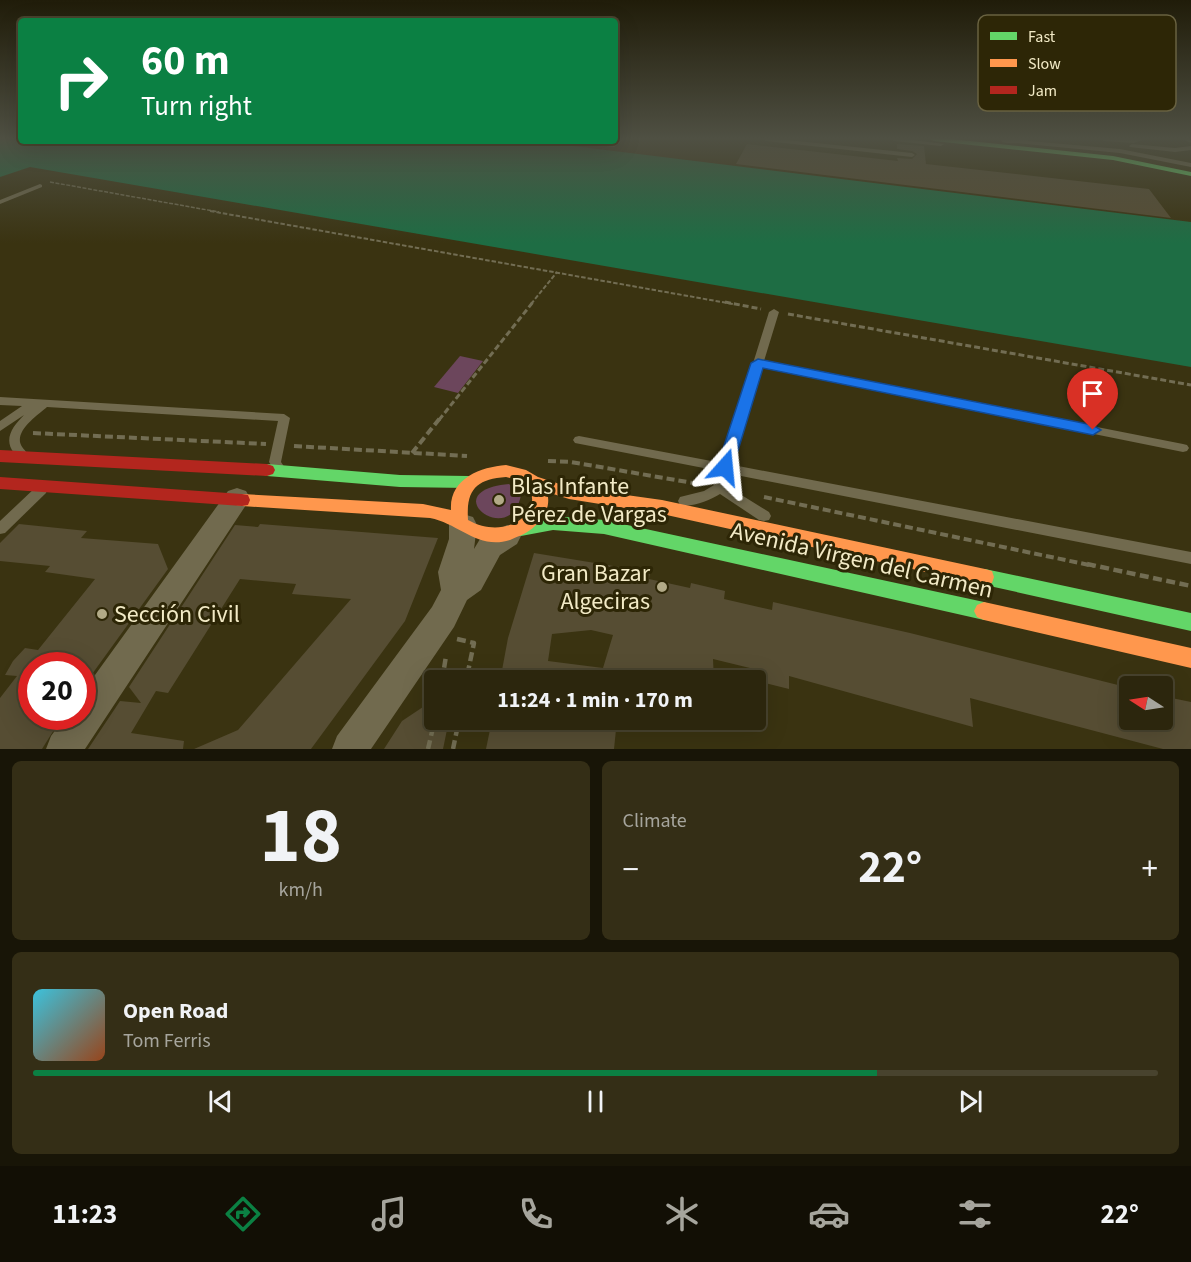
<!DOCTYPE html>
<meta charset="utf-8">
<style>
:root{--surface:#2c260d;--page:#342e16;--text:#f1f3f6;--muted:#a6a59d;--line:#48432e;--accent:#0b8043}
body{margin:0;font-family:"Source Sans 3",sans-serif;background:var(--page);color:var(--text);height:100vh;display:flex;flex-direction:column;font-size:22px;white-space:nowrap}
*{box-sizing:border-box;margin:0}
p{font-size:20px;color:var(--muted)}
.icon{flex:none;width:33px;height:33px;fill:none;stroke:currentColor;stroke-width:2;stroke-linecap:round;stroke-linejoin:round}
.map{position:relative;height:749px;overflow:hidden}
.side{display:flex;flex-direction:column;gap:12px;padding:12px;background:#181507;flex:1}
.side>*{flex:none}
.hud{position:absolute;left:18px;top:18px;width:600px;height:126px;border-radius:6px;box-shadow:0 6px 24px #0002,0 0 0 2px var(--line);background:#0b8043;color:#fff;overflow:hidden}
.needle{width:39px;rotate:282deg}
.tools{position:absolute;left:1119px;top:676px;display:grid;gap:12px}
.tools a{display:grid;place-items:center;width:54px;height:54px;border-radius:6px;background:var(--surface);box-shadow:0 6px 24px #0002,0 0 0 2px var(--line);font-size:30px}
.speed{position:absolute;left:18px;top:652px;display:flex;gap:12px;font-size:30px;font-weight:700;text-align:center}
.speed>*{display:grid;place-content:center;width:78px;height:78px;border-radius:50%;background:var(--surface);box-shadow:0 6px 24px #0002,0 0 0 2px var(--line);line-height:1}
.speed .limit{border:9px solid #d22;background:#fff;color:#111}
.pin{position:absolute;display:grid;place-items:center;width:51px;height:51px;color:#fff;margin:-62px -26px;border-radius:50% 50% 50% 0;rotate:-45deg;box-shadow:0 0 6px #0007}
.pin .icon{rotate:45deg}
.me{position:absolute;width:66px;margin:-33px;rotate:18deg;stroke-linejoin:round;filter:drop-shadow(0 0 4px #0008)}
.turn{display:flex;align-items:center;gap:21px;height:126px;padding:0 24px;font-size:27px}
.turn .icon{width:78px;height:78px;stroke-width:2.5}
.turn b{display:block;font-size:42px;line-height:51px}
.big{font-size:45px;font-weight:700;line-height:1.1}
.side .tile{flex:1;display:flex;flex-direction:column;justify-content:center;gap:9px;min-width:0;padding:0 21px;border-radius:9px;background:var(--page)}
.side .dial{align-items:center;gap:0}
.dial b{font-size:78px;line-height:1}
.song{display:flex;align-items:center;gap:18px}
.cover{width:72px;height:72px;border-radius:9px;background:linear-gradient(135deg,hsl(190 70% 55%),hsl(20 70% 35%))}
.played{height:6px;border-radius:3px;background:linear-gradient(90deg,var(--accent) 75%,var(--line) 75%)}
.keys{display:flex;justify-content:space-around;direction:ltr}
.heat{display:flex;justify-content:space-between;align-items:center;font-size:33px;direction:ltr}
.side .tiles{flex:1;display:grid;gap:12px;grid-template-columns:1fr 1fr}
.tile:last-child{grid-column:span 2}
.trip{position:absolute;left:424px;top:670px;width:342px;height:60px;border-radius:6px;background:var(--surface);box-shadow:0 6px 24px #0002,0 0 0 2px var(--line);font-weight:700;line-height:60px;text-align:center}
.tabs{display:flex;height:96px;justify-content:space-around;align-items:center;background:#120f05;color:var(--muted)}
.tabs .icon{width:42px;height:42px}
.tabs .on{color:var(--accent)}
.tabs b{font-size:27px;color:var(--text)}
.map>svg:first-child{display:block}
</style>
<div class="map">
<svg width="1191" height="749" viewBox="0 0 1191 749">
<rect width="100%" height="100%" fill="#3a3311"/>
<g fill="#6c465c">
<path d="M460,356l23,5 -25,32 -24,-6z"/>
<path d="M509,484l12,11c-10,55 -88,-4 -12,-11z"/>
</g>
<path fill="#1e6d44" d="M0,139h21v2h512l658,81v145l-1161,-200 -30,10z"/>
<g fill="#564d33" fill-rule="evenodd">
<path d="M747,144l151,17 -1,-3 15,1 5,-5 -5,-3 -15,-2v-5l27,2 2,18 223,25 22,29 -435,-54z"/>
<path d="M19,524l68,7 -6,7 77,6 10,25 -86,119v-22h-50v51h30l-20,32h-42v-51l17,-22 -12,-1 8,-14 12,-13 13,2 57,-71 -50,-7 5,-6 -50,-5v-18z"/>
<path d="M260,524l178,14 -33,83 -94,128h-117l44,-19 113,-131 -59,-5 4,-10 -56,-5 -72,114 -12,-2 -25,42 53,8 -1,8h-95l32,-48 21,2 -12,-16 106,-162 23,2z"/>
<path d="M534,553l116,19 -1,7 41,9 1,-5 34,8 -1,8 48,11 1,-8 137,31 220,55v32h32v-24l29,6v47h-28l-193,-51 3,29 -184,-51v13l-36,-9 1,-11 -41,-10 1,22h-214l8,-43zM591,630l22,5 -10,33 -55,-7 4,-27z"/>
<path d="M435,699v21h14l-6,29h-59l18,-28z"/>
<path d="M492,720h125l-3,29h-128z"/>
</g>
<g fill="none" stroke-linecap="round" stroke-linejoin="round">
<path stroke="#726d53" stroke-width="1.5" stroke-dasharray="4 1.5" stroke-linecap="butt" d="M50,182l169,30"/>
<g stroke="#726d53" stroke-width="2" stroke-dasharray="4.5 2" stroke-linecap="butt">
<path d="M210,211l523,93"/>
<path d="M531,304l26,-32"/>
</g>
<g stroke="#726d53" stroke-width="3" stroke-dasharray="6 3" stroke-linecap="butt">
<path d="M725,302l36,7"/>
<path d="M788,314l403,71"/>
<path d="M439,420l94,-118"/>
</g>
<g stroke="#726d53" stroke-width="4" stroke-dasharray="8 4" stroke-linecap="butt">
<path d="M33,433l233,11"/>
<path d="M294,446l173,10"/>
<path d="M412,453l28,-35"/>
<path d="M548,461l23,1 122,21"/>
<path d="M764,497l330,69"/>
</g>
<g stroke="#726d53" stroke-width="4.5" stroke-dasharray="9 4.5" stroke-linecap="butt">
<path d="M1087,564l104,22"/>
<path d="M457,639l17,4 -8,38"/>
<path d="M442,681l4,-25"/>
<path d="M428,749l7,-30"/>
<path d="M453,749l6,-29"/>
</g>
<g fill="#716a4e" fill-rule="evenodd">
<path d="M618,139h6l-10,8 -36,-6 35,2z"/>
<path d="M763,139h15l134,14 3,2 -3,2 -146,-16z"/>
<path d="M891,139h15l38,5 -3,2 -47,-5z"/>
<path d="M1101,139h44l-11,4 -30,-2z"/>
<path d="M1182,139h9v4z"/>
<path d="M1018,140l102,9 71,14v4l-71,-14 -104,-10v-2z"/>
<path d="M1132,144l43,4 16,-2v4l-16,2 -45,-5 -1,-1z"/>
<path d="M40,184l2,1v2l-42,17v-4z"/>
<path d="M774,309l5,3 -15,49 419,83 4,1 2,3 -2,3 -4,1 -421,-85 -29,98 458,87v12l-460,-90 -4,12 42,26 2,4 -2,4 -5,1 -5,-1 -39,-26c-10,6 -28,14 -40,11l-2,-4 2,-4 24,-6 10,-6 5,-14 -144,-28 -2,-3 2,-3 4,-1 143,27 47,-151z"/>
<path d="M0,397l284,17 6,4 -9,44 4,6 -2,3 -4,2 -4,-2 -6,-9 9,-41 -231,-14c-9,8 -29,21 -27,35 1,5 5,8 8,12l-2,3c-6,2 -8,1 -12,-4 -11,-14 -1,-27 10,-38l-24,16v-10l22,-15 -22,-1z"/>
<path d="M41,485l5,2 1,3 -1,3 -41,40 -5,1v-13l36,-34z"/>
</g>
<g fill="#716a4e" fill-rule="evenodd">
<path d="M1001,139h29c-6,5 -20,5 -28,3z"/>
<path d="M237,488l9,3 4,7 -4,7 -161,244h-39l5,-13 14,-19h17v-24l146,-202z"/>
<path d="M463,514l10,3 4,8 -3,24 6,-10 27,-14 10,3 4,8 -4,8 -17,11 -19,35 -14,10 -13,27 -83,122h-39l5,-13 95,-129 9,-17 -3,-18 11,-33v-14l4,-8z"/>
</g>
<g fill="#63d668" fill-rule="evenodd">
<path d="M930,139h21l162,17 78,16v4l-78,-16 -179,-19z"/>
<path d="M267,464l133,11 68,1 6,2 2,4 -2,4 -6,2 -68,-1 -133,-11 -6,-2 -2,-4 2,-4z"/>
<path d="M553,516l51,4 380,82 7,3 3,6 -3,6 -7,3 -380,-86 -51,-4 -32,6 -6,-2 -3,-5 3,-5z"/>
<path d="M985,569l206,44v18l-206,-46 -7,-2 -2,-6 2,-6z"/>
</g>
<g fill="#ff974d" fill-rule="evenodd">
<path d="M506,465l20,5 12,7 31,10 93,13 323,69 7,2 2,6 -2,6 -7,2 -323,-71 -93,-15 -22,-7c4,13 -2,25 -12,34 -7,7 -16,10 -25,14 -32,10 -50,-16 -80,-22l-188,-12 -6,-1 -2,-5 2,-5 6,-1 181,10 28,6c-2,-31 29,-43 55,-45zM506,477c56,12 12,71 -38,43 -2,-30 8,-41 38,-43z"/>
<path d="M984,602l207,46v20l-207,-48 -7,-3 -3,-6 3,-6z"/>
</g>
<g fill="#b3261e" fill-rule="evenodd">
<path d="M0,450l267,14 6,2 2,4 -2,4 -6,2 -267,-14z"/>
<path d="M0,477l242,17 6,1 2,5 -2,5 -6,1 -242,-17z"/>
</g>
</g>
<linearGradient id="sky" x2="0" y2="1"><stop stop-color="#201c09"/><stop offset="0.57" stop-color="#4f5043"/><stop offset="1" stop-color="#4f5043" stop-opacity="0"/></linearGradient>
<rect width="1191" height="243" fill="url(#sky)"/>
<path fill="#1a73e8" stroke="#114b97" stroke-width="1.5" d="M758,359l335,66 8,5 -8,5 -330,-67 -30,99 -2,4h-12l-2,-4 34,-104z"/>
<g fill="#b2aa87" stroke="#2d2606" stroke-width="2">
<circle cx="499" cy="500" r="6"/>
<circle cx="662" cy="587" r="6"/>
<circle cx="102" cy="614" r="6"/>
</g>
<g text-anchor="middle" stroke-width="6" stroke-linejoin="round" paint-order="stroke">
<g font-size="24" fill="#f2eac6" stroke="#2d2606" text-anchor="start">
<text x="511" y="494">Blas Infante<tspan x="511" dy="28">Pérez de Vargas</tspan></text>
<text x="650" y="581" text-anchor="end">Gran Bazar<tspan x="650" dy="28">Algeciras</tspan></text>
<text x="114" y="622">Sección Civil</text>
</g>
<g font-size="24" fill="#f2eac6" stroke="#2d2606">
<text transform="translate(862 560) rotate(13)" y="8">Avenida Virgen del Carmen</text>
</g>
</g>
<rect x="978" y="15" width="198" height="96" rx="9" fill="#2d2606" stroke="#686140" stroke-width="1.5"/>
<rect x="990" y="32" width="27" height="8" fill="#63d668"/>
<rect x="990" y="59" width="27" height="8" fill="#ff974d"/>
<rect x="990" y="86" width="27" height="8" fill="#b3261e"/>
<g font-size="16" fill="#f2eac6">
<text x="1028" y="42">Fast</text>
<text x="1028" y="69">Slow</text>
<text x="1028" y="96">Jam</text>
</g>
</svg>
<div class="tools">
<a><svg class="needle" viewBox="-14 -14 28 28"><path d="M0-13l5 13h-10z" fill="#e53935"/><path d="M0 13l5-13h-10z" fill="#a6a59d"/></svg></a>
</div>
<div class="speed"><div class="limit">20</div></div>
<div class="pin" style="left:1093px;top:430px;background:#d93025"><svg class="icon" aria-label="arrive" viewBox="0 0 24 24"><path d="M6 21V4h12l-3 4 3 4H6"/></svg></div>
<svg class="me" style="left:725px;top:467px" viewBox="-20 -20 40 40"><path d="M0-17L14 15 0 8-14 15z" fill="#1a73e8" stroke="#fff" stroke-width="4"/></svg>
<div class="trip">11:24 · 1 min · 170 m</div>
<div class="hud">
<div class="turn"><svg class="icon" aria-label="right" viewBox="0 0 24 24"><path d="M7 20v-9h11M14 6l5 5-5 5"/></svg><div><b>60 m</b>Turn right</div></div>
</div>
</div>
<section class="side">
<div class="tiles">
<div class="tile dial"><b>18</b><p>km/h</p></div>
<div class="tile"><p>Climate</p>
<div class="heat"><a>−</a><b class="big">22°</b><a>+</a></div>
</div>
<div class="tile">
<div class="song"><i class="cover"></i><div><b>Open Road</b><p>Tom Ferris</p></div></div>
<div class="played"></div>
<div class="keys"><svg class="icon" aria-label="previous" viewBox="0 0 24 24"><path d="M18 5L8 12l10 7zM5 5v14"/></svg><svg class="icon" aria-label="pause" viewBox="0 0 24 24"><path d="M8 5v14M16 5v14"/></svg><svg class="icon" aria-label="next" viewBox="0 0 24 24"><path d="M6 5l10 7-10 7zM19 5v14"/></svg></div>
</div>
</div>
</section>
<nav class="tabs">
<b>11:23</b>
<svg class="icon on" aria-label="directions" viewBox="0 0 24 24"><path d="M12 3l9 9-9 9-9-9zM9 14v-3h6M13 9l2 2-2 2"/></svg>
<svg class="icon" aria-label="music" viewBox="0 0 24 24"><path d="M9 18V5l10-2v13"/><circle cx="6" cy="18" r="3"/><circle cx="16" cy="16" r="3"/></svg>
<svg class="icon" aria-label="phone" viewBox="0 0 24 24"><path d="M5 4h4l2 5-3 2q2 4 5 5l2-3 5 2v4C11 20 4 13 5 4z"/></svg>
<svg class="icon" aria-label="climate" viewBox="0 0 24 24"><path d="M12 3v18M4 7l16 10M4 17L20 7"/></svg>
<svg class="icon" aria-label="car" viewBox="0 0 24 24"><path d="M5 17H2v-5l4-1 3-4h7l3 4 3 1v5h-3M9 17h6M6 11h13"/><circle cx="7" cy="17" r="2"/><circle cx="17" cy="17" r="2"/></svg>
<svg class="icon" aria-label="filters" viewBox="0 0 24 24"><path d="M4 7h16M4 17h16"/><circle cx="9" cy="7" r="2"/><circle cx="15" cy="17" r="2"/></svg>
<b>22°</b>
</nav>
